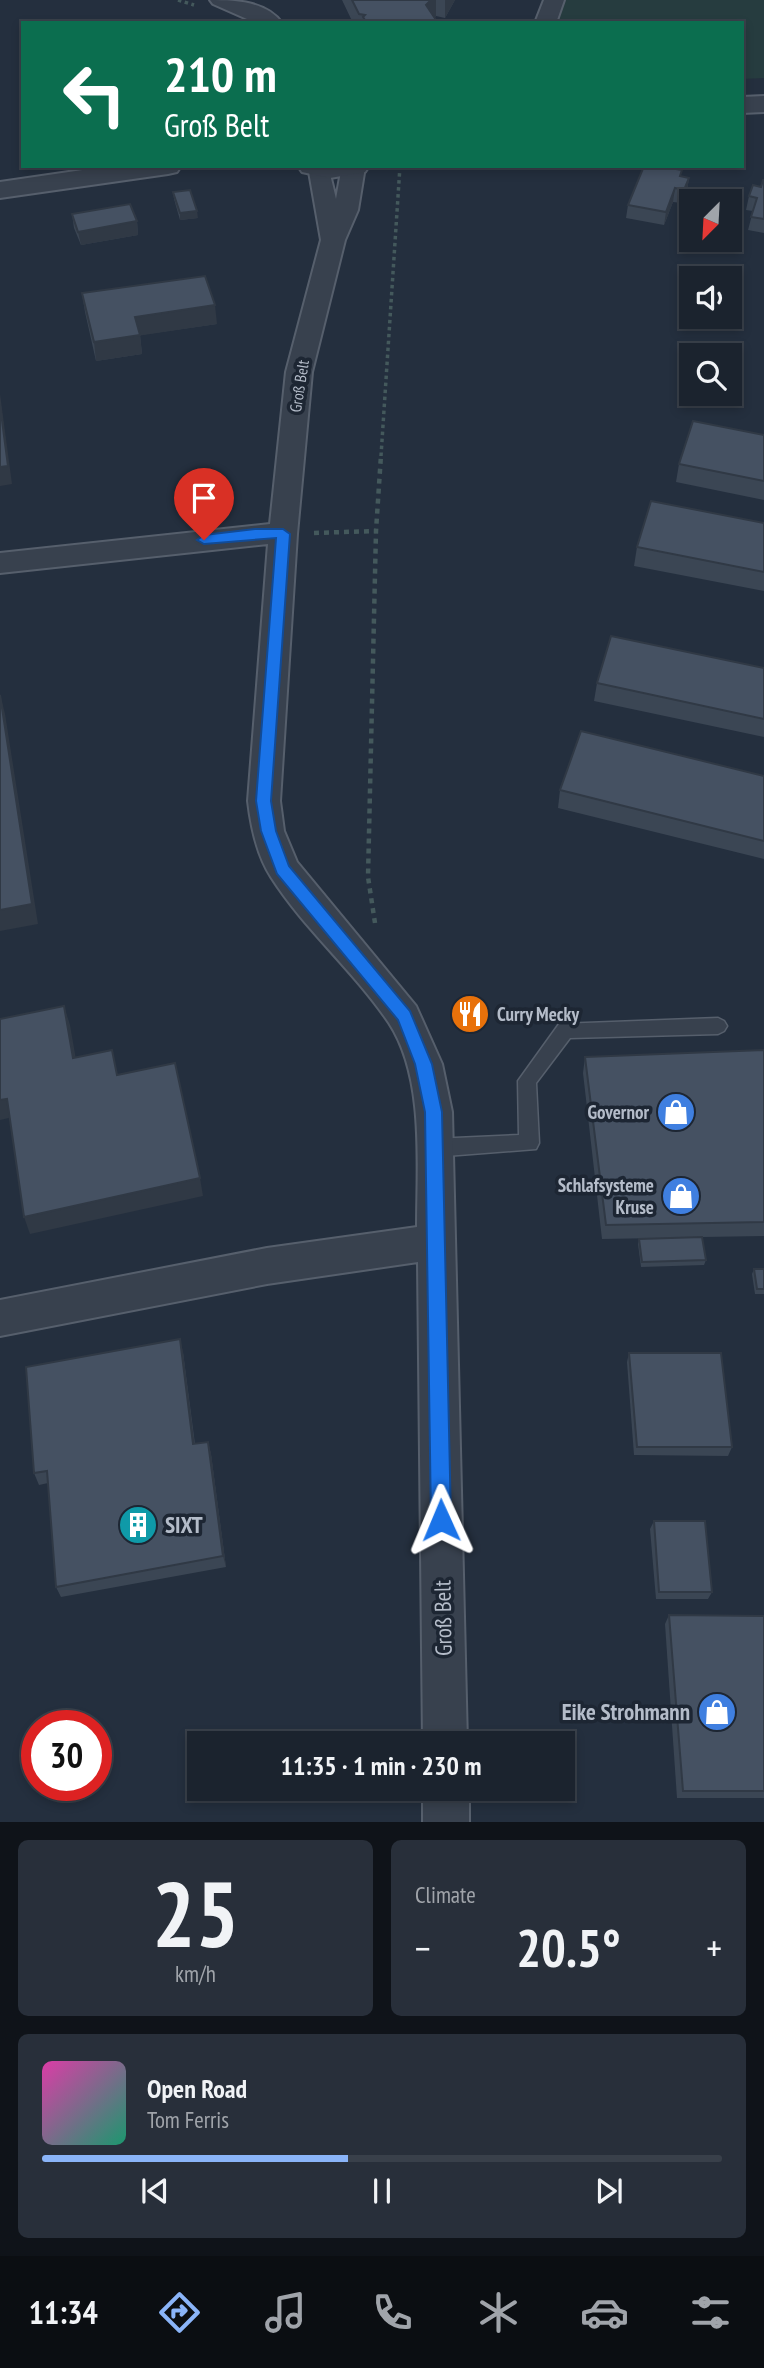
<!DOCTYPE html>
<meta charset="utf-8">
<style>
:root{--surface:#1b232e;--page:#282f3a;--text:#f1f3f6;--muted:#a0a4aa;--line:#39404a;--accent:#8ab4f8}
body{margin:0;font-family:"PT Sans Narrow",sans-serif;background:var(--page);color:var(--text);height:100vh;display:flex;flex-direction:column;font-size:26px;white-space:nowrap}
*{box-sizing:border-box;margin:0}
p{font-size:23px;color:var(--muted)}
.icon{flex:none;width:38px;height:38px;fill:none;stroke:currentColor;stroke-width:2;stroke-linecap:round;stroke-linejoin:round}
.map{position:relative;height:1822px;overflow:hidden}
.sheet{display:flex;flex-direction:column;gap:18px;padding:18px;background:#0f1319;flex:1}
.sheet>*{flex:none}
.guide{position:absolute;left:21px;top:21px;width:723px;height:147px;border-radius:0px;box-shadow:0 4px 10px #0003,0 0 0 2px var(--line);background:#0b6e4f;color:#fff;overflow:hidden}
.needle{width:46px;rotate:204deg}
.buttons{position:absolute;left:679px;top:189px;display:grid;gap:14px}
.buttons a{display:grid;place-items:center;width:63px;height:63px;border-radius:0px;background:var(--surface);box-shadow:0 4px 10px #0003,0 0 0 2px var(--line);font-size:35px}
.speed{position:absolute;left:21px;top:1710px;display:flex;gap:14px;font-size:35px;font-weight:700;text-align:center}
.speed>*{display:grid;place-content:center;width:91px;height:91px;border-radius:50%;background:var(--surface);box-shadow:0 4px 10px #0003,0 0 0 2px var(--line);line-height:1}
.speed .limit{border:10px solid #d22;background:#fff;color:#111}
.pin{position:absolute;display:grid;place-items:center;width:60px;height:60px;color:#fff;margin:-72px -30px;border-radius:50% 50% 50% 0;rotate:-45deg;box-shadow:0 0 7px #0007}
.pin .icon{rotate:45deg}
.me{position:absolute;width:77px;margin:-38px;rotate:359deg;stroke-linejoin:round;filter:drop-shadow(0 0 5px #0008)}
.turn{display:flex;align-items:center;gap:24px;height:147px;padding:0 28px;font-size:32px}
.turn .icon{width:91px;height:91px;stroke-width:2.5}
.turn b{display:block;font-size:49px;line-height:60px}
.big{font-size:52px;font-weight:700;line-height:1.1}
.sheet .widget{flex:1;display:flex;flex-direction:column;justify-content:center;gap:10px;min-width:0;padding:0 24px;border-radius:10px;background:var(--page)}
.sheet .dial{align-items:center;gap:0}
.dial b{font-size:91px;line-height:1}
.song{display:flex;align-items:center;gap:21px}
.cover{width:84px;height:84px;border-radius:10px;background:linear-gradient(135deg,hsl(320 70% 55%),hsl(160 70% 35%))}
.played{height:7px;border-radius:4px;background:linear-gradient(90deg,var(--accent) 45%,var(--line) 45%)}
.keys{display:flex;justify-content:space-around;direction:ltr}
.heat{display:flex;justify-content:space-between;align-items:center;font-size:38px;direction:ltr}
.sheet .tiles{flex:1;display:grid;gap:18px;grid-template-columns:1fr 1fr}
.widget:last-child{grid-column:span 2}
.trip{position:absolute;left:187px;top:1731px;width:388px;height:70px;border-radius:0px;background:var(--surface);box-shadow:0 4px 10px #0003,0 0 0 2px var(--line);font-weight:700;line-height:70px;text-align:center}
.dock{display:flex;height:112px;justify-content:space-around;align-items:center;background:#0b0e12;color:var(--muted)}
.dock .icon{width:49px;height:49px}
.dock .on{color:var(--accent)}
.dock b{font-size:32px;color:var(--text)}
.map>svg:first-child{display:block}
</style>
<div class="map">
<svg width="764" height="1822" viewBox="0 0 764 1822">
<rect width="100%" height="100%" fill="#242f3e"/>
<path fill="#263c3f" d="M566,0h198v78l-22,1v-56h-186z"/>
<g fill="none" stroke-linecap="round" stroke-linejoin="round">
<defs>
<path id="service" d="M718,1018l6,3 3,5 -3,5 -6,3 -148,4 -34,45 3,60 -3,6 -103,8 -7,-3 -3,-6 3,-6 7,-3 86,-4 -1,-54 41,-57z"/>
<g id="minor">
<path d="M210,0c24,0 56,1 72,23h-26l-43,-19z"/>
<path d="M544,0h20l-8,23h-21z"/>
<path d="M308,166h20l8,33 6,-33 23,1 -7,43 -13,30 -33,132 -15,162 -17,267 4,30 13,31 119,144 26,58 10,48 15,631h-44l-5,-481 -151,22 -267,52v-36l267,-52 150,-21c0,-63 8,-149 -28,-204 -34,-51 -85,-94 -118,-146 -14,-22 -20,-50 -23,-76l20,-257 -268,29v-20l270,-29 16,-152 35,-132z"/>
<rect x="423" y="1788" width="46" height="34"/>
</g>
<g id="tertiary">
<path d="M764,96v16l-22,1v-16z"/>
<path d="M110,166h71l-4,6 -9,2 -168,24v-16z"/>
<path d="M298,166h71l-4,6 -35,6 -28,-6z"/>
</g>
</defs>
<use href="#service" stroke="#565f6c" stroke-width="3"/>
<use href="#minor" stroke="#565f6c" stroke-width="4"/>
<use href="#tertiary" stroke="#565f6c" stroke-width="4"/>
<g stroke="#44595c" stroke-width="3.5" stroke-dasharray="3.5 3.5" stroke-linecap="butt">
<path d="M178,0l16,5"/>
<path d="M381,456l19,-290"/>
</g>
<g stroke="#44595c" stroke-width="4.5" stroke-dasharray="5 5" stroke-linecap="butt">
<path d="M314,533l62,-2"/>
<path d="M375,923l-7,-46 8,-346 5,-76"/>
</g>
<use href="#service" fill="#38414e" fill-rule="evenodd"/>
<use href="#minor" fill="#38414e" fill-rule="evenodd"/>
<use href="#tertiary" fill="#38414e" fill-rule="evenodd"/>
</g>
<g fill="#3b4654">
<path d="M342,0h113l-10,18 -9,-2 -1,1 1,6h-83z"/>
<path d="M689,178l-2,13 -5,12 -9,-1 -9,23 -38,-7 2,-13z"/>
<path d="M764,180v53l-16,-3 5,-19 -7,-1 3,-14 12,-9z"/>
<path d="M173,192l25,26 -18,2 -6,-21z"/>
<path d="M72,214l65,7 1,14 -57,10 -7,-17z"/>
<path d="M82,293l135,31 -77,11 2,19 -46,7 -11,-49z"/>
<path d="M764,435v65l-88,-18 3,-18z"/>
<path d="M764,523v68l-130,-25 3,-19z"/>
<path d="M764,668v69l-170,-36 3,-18z"/>
<path d="M764,776v83l-206,-51 2,-18z"/>
<path d="M764,1050v186l-62,1 4,23 -2,5 -63,2 -3,-23 1,-5 19,-1 -56,1 -19,-166 2,-16z"/>
<path d="M754,1269h10v25h-9l-3,-20z"/>
<path d="M183,1352l12,92 13,-2 3,12 15,113 -165,30 -5,-10 -8,-104 -9,2 -5,-12z"/>
<path d="M629,1353l103,94 -4,9 -94,-1 -7,-93z"/>
<path d="M654,1521l58,71 -4,7h-52l-6,-70z"/>
<path d="M669,1615l95,1v182h-87l-12,-174z"/>
</g>
<g fill="#303945">
<path d="M431,0h5v16l-7,7 -3,-18z"/>
<path d="M445,0h10l-10,18z"/>
<path d="M689,178l-2,13 -5,12 2,-13z"/>
<path d="M675,188l-2,14 -9,23 2,-13z"/>
<path d="M197,211l1,7 -18,2v-7z"/>
<path d="M137,221l1,14 -57,10 -3,-13z"/>
<path d="M215,305l2,19 -80,12 -2,-19z"/>
<path d="M140,335l2,19 -46,7 -2,-19z"/>
<path d="M0,394l12,90 -12,2z"/>
<path d="M0,694l5,20 33,210 -38,7z"/>
<path d="M64,1006l6,19 9,52 -6,-19z"/>
<path d="M7,1099l6,18 -13,3v-20z"/>
<path d="M200,1178l3,18 -173,38 -6,-17z"/>
<path d="M180,1339l3,13 13,104 -3,-12z"/>
<path d="M208,1442l3,12 15,113 -3,-11z"/>
</g>
<g fill="#455162" stroke="#303945" stroke-width="2">
<path d="M352,0h79l-5,5 10,15 -3,3h-66l-4,-6 2,-2 -6,-1z"/>
<path d="M644,166h14l24,4 -2,6 9,2 -5,12 -9,-2 -9,24 -38,-7z"/>
<path d="M763,180h1v39l-13,-2 6,-19 -8,-2 4,-11 8,2z"/>
<path d="M190,190l7,21 -17,2 -7,-21z"/>
<path d="M130,204l7,17 -59,11 -6,-18z"/>
<path d="M205,276l10,29 -80,12 5,18 -46,7 -12,-49z"/>
<path d="M0,405l8,61 -8,1z"/>
<path d="M693,421l71,14v46l-85,-17z"/>
<path d="M651,501l113,22v49l-127,-25z"/>
<path d="M611,636l153,32v51l-167,-36z"/>
<path d="M0,695l32,209 -32,6z"/>
<path d="M581,731l183,45v65l-204,-51z"/>
<path d="M64,1006l9,52 39,-8 5,25 58,-12 25,115 -176,39 -17,-118 -7,1v-81z"/>
<path d="M764,1050v172l-158,3 -21,-168z"/>
<path d="M702,1237l4,23 -64,2 -3,-23z"/>
<path d="M754,1269h10v20h-7z"/>
<path d="M180,1339l13,105 15,-2 15,114 -167,31 -9,-116 -13,2 -8,-106z"/>
<path d="M629,1353h92l11,94h-95z"/>
<path d="M654,1521h51l7,71h-53z"/>
<path d="M669,1615l95,1v175h-81z"/>
</g>
<path fill="#1a73e8" stroke="#114b97" stroke-width="2" d="M255,529h28l7,5 -19,267 5,30 13,35 121,145 22,53 10,48 9,408 -3,7 -7,3 -7,-3 -3,-7 -6,-408 -10,-48 -17,-44 -121,-146 -16,-43 -5,-30 20,-263 -72,6 -7,-4 7,-5z"/>
<defs>
<symbol id="restaurant-disc" viewBox="-11 -11 22 22"><circle r="9.5" fill="#e8710a" stroke="#1d2633"/><path d="M-5-6h1v4h1v-4h1v4h1v-4h1v5L-1.5 .5V6h-2V.5L-5-1ZM5-6V6H3V1.5H1.5Q1.5-4 5-6Z" fill="#fff"/></symbol>
<symbol id="shop-disc" viewBox="-11 -11 22 22"><circle r="9.5" fill="#3f7fe0" stroke="#1d2633"/><path d="M-5-2.5h2.3a2.7 3.5 0 0 1 5.4 0H5L5.5 6h-11ZM-1.5-2.5h3a1.5 2.3 0 0 0-3 0Z" fill="#fff"/></symbol>
<symbol id="building-disc" viewBox="-11 -11 22 22"><circle r="9.5" fill="#0f9aa8" stroke="#1d2633"/><path d="M-4-6H4V6H1V3H-1V6H-4ZM-2.5-4.3h1.7v1.8h-1.7ZM.8-4.3h1.7v1.8H.8ZM-2.5-1h1.7V.8h-1.7ZM.8-1h1.7V.8H.8Z" fill="#fff"/></symbol>
</defs>
<g fill-rule="evenodd">
<use href="#restaurant-disc" x="448" y="992" width="44" height="44"/>
<use href="#shop-disc" x="654" y="1090" width="44" height="44"/>
<use href="#shop-disc" x="659" y="1174" width="44" height="44"/>
<use href="#building-disc" x="116" y="1503" width="44" height="44"/>
<use href="#shop-disc" x="695" y="1690" width="44" height="44"/>
</g>
<g text-anchor="middle" stroke-width="7" stroke-linejoin="round" paint-order="stroke">
<g font-size="16" fill="#b4bcc9" stroke="#1d2633">
<text transform="translate(299 386) rotate(-81)" y="6">Groß Belt</text>
</g>
<g font-size="19" font-weight="bold" fill="#b4bcc9" stroke="#1d2633" text-anchor="end">
<text x="497" y="1021" text-anchor="start">Curry Mecky</text>
<text x="649" y="1119">Governor</text>
<text x="654" y="1192">Schlafsysteme<tspan x="654" dy="22">Kruse</tspan></text>
</g>
<g font-size="23" font-weight="bold" fill="#b4bcc9" stroke="#1d2633" text-anchor="start">
<text x="165" y="1533">SIXT</text>
<text x="690" y="1720" text-anchor="end">Eike Strohmann</text>
</g>
<g font-size="23" fill="#b4bcc9" stroke="#1d2633">
<text transform="translate(443 1618) rotate(-91)" y="8">Groß Belt</text>
</g>
</g>
</svg>
<div class="buttons">
<a><svg class="needle" viewBox="-14 -14 28 28"><path d="M0-13l5 13h-10z" fill="#e53935"/><path d="M0 13l5-13h-10z" fill="#a0a4aa"/></svg></a>
<a><svg class="icon" aria-label="sound" viewBox="0 0 24 24"><path d="M4 9h4l5-4v14l-5-4H4zM17 9q2 3 0 6"/></svg></a>
<a><svg class="icon" aria-label="search" viewBox="0 0 24 24"><circle cx="10" cy="10" r="6"/><path d="M15 15l6 6"/></svg></a>
</div>
<div class="speed"><div class="limit">30</div></div>
<div class="pin" style="left:204px;top:540px;background:#d93025"><svg class="icon" aria-label="arrive" viewBox="0 0 24 24"><path d="M6 21V4h12l-3 4 3 4H6"/></svg></div>
<svg class="me" style="left:441px;top:1520px" viewBox="-20 -20 40 40"><path d="M0-17L14 15 0 8-14 15z" fill="#1a73e8" stroke="#fff" stroke-width="4"/></svg>
<div class="trip">11:35 · 1 min · 230 m</div>
<div class="guide">
<div class="turn"><svg class="icon" aria-label="left" viewBox="0 0 24 24"><path d="M17 20v-9H6M10 6l-5 5 5 5"/></svg><div><b>210 m</b>Groß Belt</div></div>
</div>
</div>
<section class="sheet">
<div class="tiles">
<div class="widget dial"><b>25</b><p>km/h</p></div>
<div class="widget"><p>Climate</p>
<div class="heat"><a>−</a><b class="big">20.5°</b><a>+</a></div>
</div>
<div class="widget">
<div class="song"><i class="cover"></i><div><b>Open Road</b><p>Tom Ferris</p></div></div>
<div class="played"></div>
<div class="keys"><svg class="icon" aria-label="previous" viewBox="0 0 24 24"><path d="M18 5L8 12l10 7zM5 5v14"/></svg><svg class="icon" aria-label="pause" viewBox="0 0 24 24"><path d="M8 5v14M16 5v14"/></svg><svg class="icon" aria-label="next" viewBox="0 0 24 24"><path d="M6 5l10 7-10 7zM19 5v14"/></svg></div>
</div>
</div>
</section>
<nav class="dock">
<b>11:34</b>
<svg class="icon on" aria-label="directions" viewBox="0 0 24 24"><path d="M12 3l9 9-9 9-9-9zM9 14v-3h6M13 9l2 2-2 2"/></svg>
<svg class="icon" aria-label="music" viewBox="0 0 24 24"><path d="M9 18V5l10-2v13"/><circle cx="6" cy="18" r="3"/><circle cx="16" cy="16" r="3"/></svg>
<svg class="icon" aria-label="phone" viewBox="0 0 24 24"><path d="M5 4h4l2 5-3 2q2 4 5 5l2-3 5 2v4C11 20 4 13 5 4z"/></svg>
<svg class="icon" aria-label="climate" viewBox="0 0 24 24"><path d="M12 3v18M4 7l16 10M4 17L20 7"/></svg>
<svg class="icon" aria-label="car" viewBox="0 0 24 24"><path d="M5 17H2v-5l4-1 3-4h7l3 4 3 1v5h-3M9 17h6M6 11h13"/><circle cx="7" cy="17" r="2"/><circle cx="17" cy="17" r="2"/></svg>
<svg class="icon" aria-label="filters" viewBox="0 0 24 24"><path d="M4 7h16M4 17h16"/><circle cx="9" cy="7" r="2"/><circle cx="15" cy="17" r="2"/></svg>
</nav>
